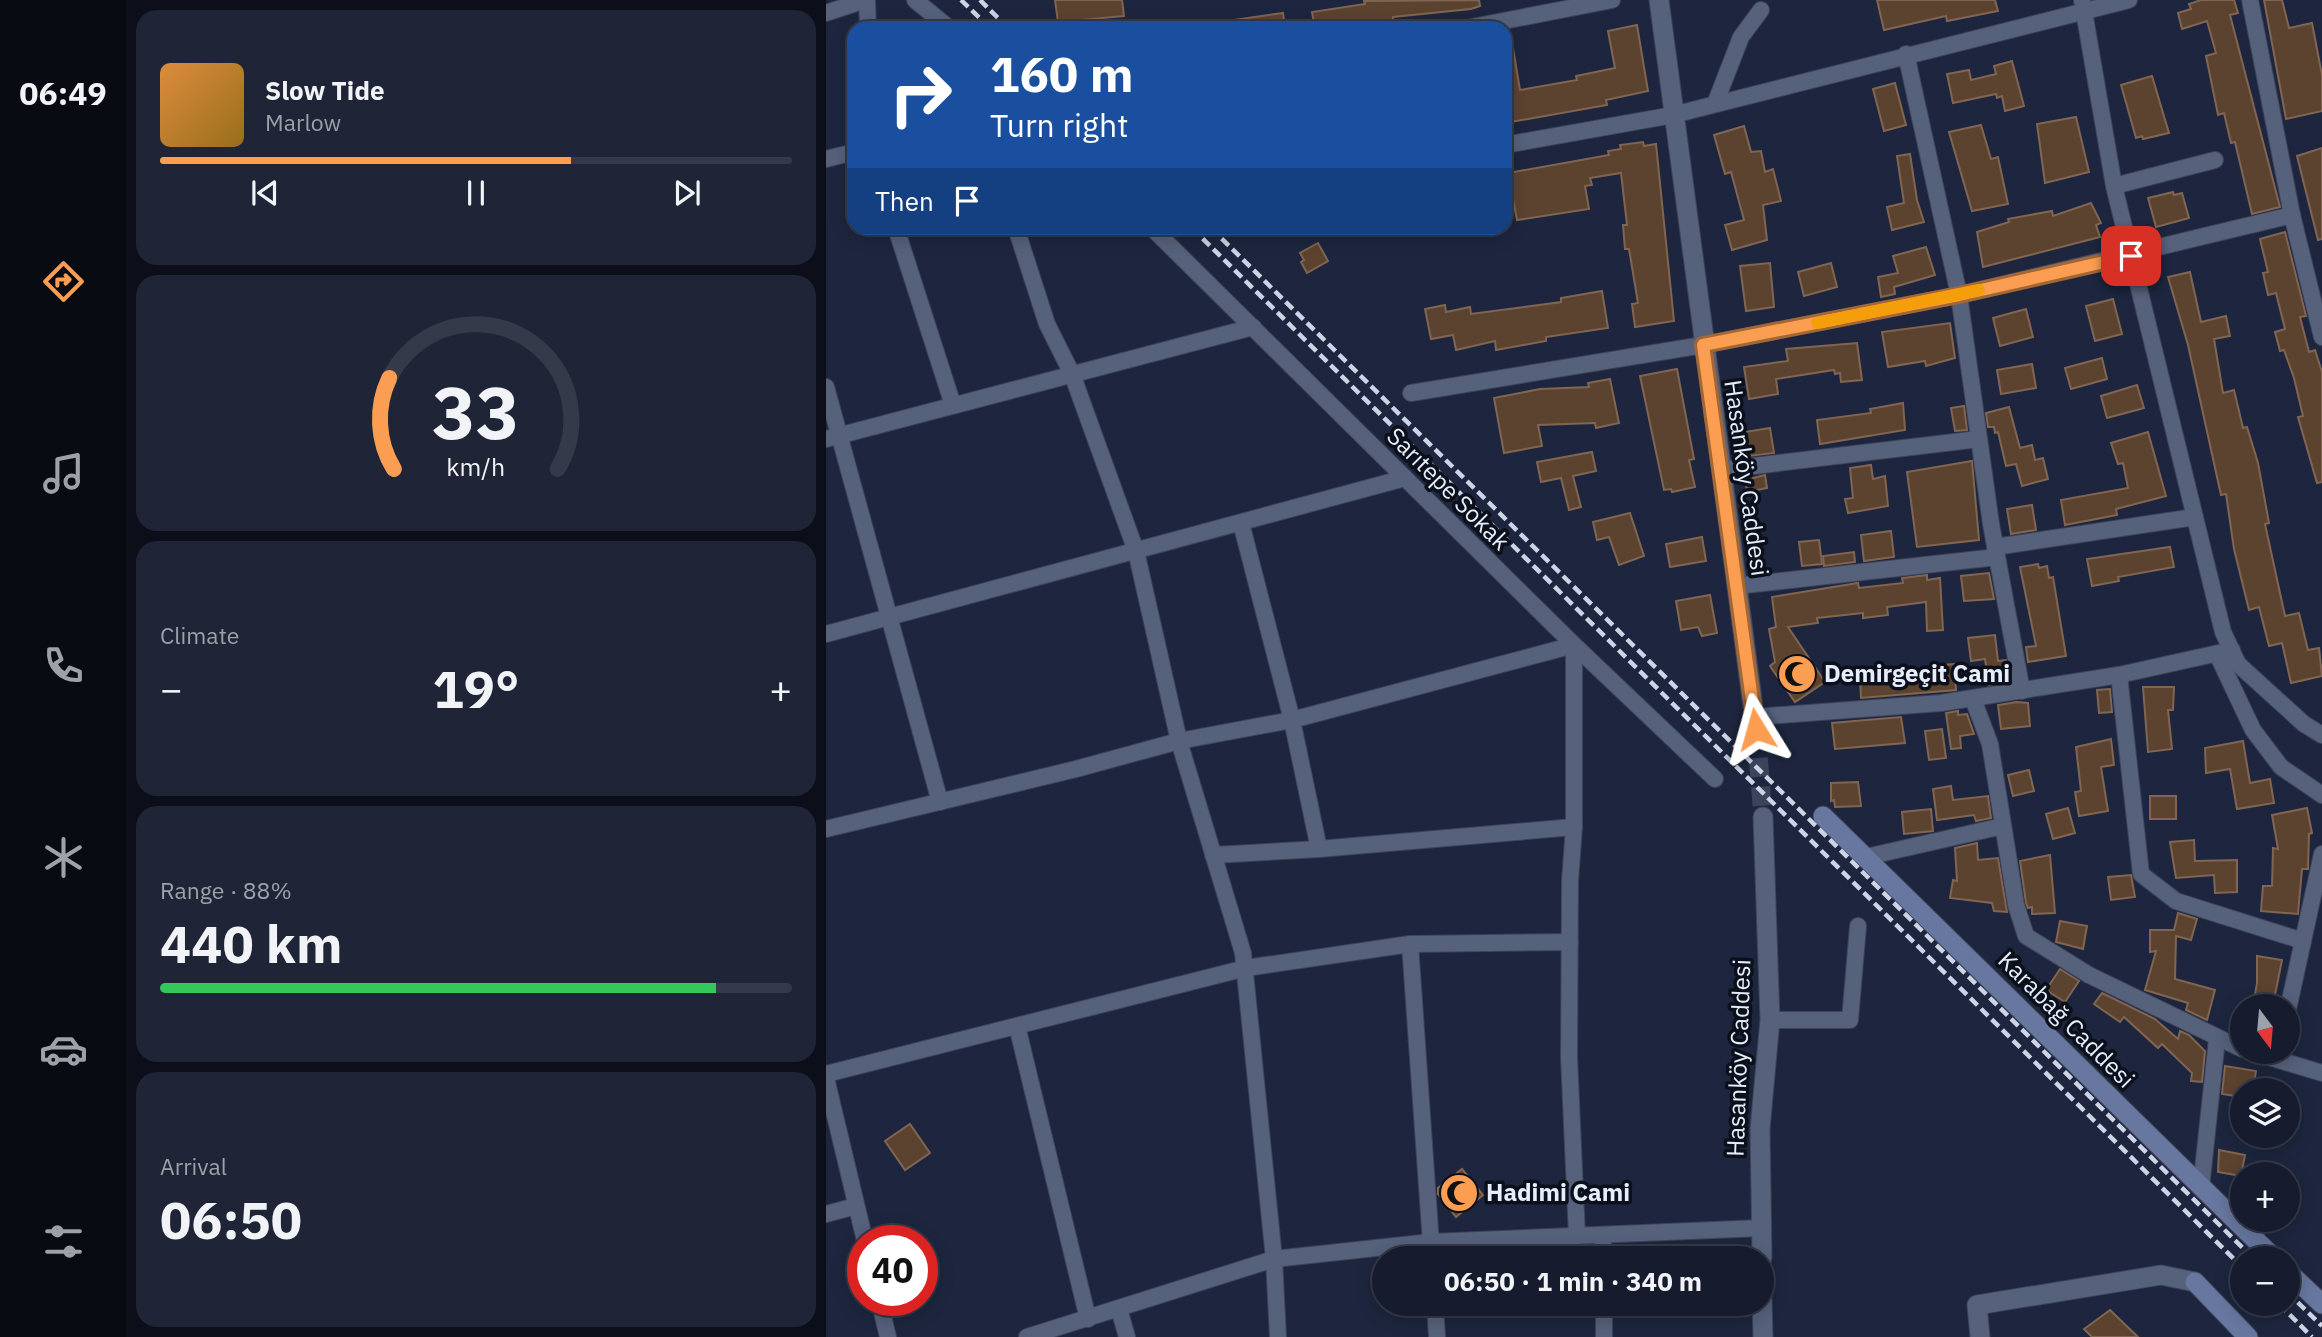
<!DOCTYPE html>
<meta charset="utf-8">
<style>
:root{--surface:#161c2e;--page:#1f2536;--text:#f1f3f6;--muted:#9ea1aa;--line:#353a4a;--accent:#fb9e51}
body{margin:0;font-family:"IBM Plex Sans",sans-serif;background:var(--page);color:var(--text);height:100vh;display:flex;flex-direction:column;font-size:26px;white-space:nowrap}
*{box-sizing:border-box;margin:0}
p{font-size:23px;color:var(--muted)}
.icon{flex:none;width:38px;height:38px;fill:none;stroke:currentColor;stroke-width:2;stroke-linecap:round;stroke-linejoin:round}
.map{position:relative;flex:1;overflow:hidden}
.side{display:flex;flex-direction:column;gap:10px;padding:10px;background:#0c0f19;width:700px}
.side>*{flex:none}
.banner{position:absolute;left:21px;top:21px;width:665px;height:214px;border-radius:21px;box-shadow:0 4px 18px #0003,0 0 0 2px var(--line);background:#1a4fa0;color:#fff;overflow:hidden}
.needle{width:46px;rotate:164deg}
.fabs{position:absolute;left:1404px;top:994px;display:grid;gap:14px}
.fabs a{display:grid;place-items:center;width:70px;height:70px;border-radius:50%;background:var(--surface);box-shadow:0 4px 18px #0003,0 0 0 2px var(--line);font-size:35px}
.speed{position:absolute;left:21px;top:1225px;display:flex;gap:14px;font-size:35px;font-weight:700;text-align:center}
.speed>*{display:grid;place-content:center;width:91px;height:91px;border-radius:50%;background:var(--surface);box-shadow:0 4px 18px #0003,0 0 0 2px var(--line);line-height:1}
.speed .limit{border:10px solid #d22;background:#fff;color:#111}
.pin{position:absolute;display:grid;place-items:center;width:60px;height:60px;color:#fff;margin:-30px;border-radius:14px;box-shadow:0 4px 10px #0006}
.me{position:absolute;width:77px;margin:-38px;rotate:352deg;stroke-linejoin:round;filter:drop-shadow(0 0 5px #0008)}
.turn{display:flex;align-items:center;gap:24px;height:147px;padding:0 28px;font-size:32px}
.turn .icon{width:91px;height:91px;stroke-width:2.5}
.turn b{display:block;font-size:49px;line-height:60px}
.then{display:flex;align-items:center;height:66px;padding:0 28px;background:#0003;gap:14px;font-size:26px}
.big{font-size:52px;font-weight:800;line-height:1.1}
.side .tile{flex:1;display:flex;flex-direction:column;justify-content:center;gap:10px;min-width:0;padding:0 24px;border-radius:21px;background:var(--page)}
.side .dial{align-items:center;gap:0}
.dial svg{height:182px;overflow:visible;fill:none;stroke:var(--line);stroke-width:7;stroke-linecap:round;text-anchor:middle}
.dial text{fill:var(--text);stroke:none}
.song{display:flex;align-items:center;gap:21px}
.cover{width:84px;height:84px;border-radius:10px;background:linear-gradient(135deg,hsl(30 70% 55%),hsl(40 70% 35%))}
.played{height:7px;border-radius:4px;background:linear-gradient(90deg,var(--accent) 65%,var(--line) 65%)}
.keys{display:flex;justify-content:space-around;direction:ltr}
.heat{display:flex;justify-content:space-between;align-items:center;font-size:38px;direction:ltr}
.charge{height:10px;border-radius:5px;background:linear-gradient(90deg,#34c759 88%,var(--line) 0)}
.trip{position:absolute;left:546px;top:1246px;width:402px;height:70px;border-radius:35px;background:var(--surface);box-shadow:0 4px 18px #0003,0 0 0 2px var(--line);font-weight:800;line-height:70px;text-align:center}
main{display:flex;flex:1;min-height:0}
.tabs{display:flex;flex-direction:column;width:126px;justify-content:space-around;align-items:center;background:#090b12;color:var(--muted)}
.tabs .icon{width:49px;height:49px}
.tabs .active{color:var(--accent)}
.tabs b{font-size:32px;color:var(--text)}
.map>svg:first-child{display:block}
</style>
<main>
<nav class="tabs">
<b>06:49</b>
<svg class="icon active" aria-label="directions" viewBox="0 0 24 24"><path d="M12 3l9 9-9 9-9-9zM9 14v-3h6M13 9l2 2-2 2"/></svg>
<svg class="icon" aria-label="music" viewBox="0 0 24 24"><path d="M9 18V5l10-2v13"/><circle cx="6" cy="18" r="3"/><circle cx="16" cy="16" r="3"/></svg>
<svg class="icon" aria-label="phone" viewBox="0 0 24 24"><path d="M5 4h4l2 5-3 2q2 4 5 5l2-3 5 2v4C11 20 4 13 5 4z"/></svg>
<svg class="icon" aria-label="climate" viewBox="0 0 24 24"><path d="M12 3v18M4 7l16 10M4 17L20 7"/></svg>
<svg class="icon" aria-label="car" viewBox="0 0 24 24"><path d="M5 17H2v-5l4-1 3-4h7l3 4 3 1v5h-3M9 17h6M6 11h13"/><circle cx="7" cy="17" r="2"/><circle cx="17" cy="17" r="2"/></svg>
<svg class="icon" aria-label="filters" viewBox="0 0 24 24"><path d="M4 7h16M4 17h16"/><circle cx="9" cy="7" r="2"/><circle cx="15" cy="17" r="2"/></svg>
</nav>
<section class="side">
<div class="tile">
<div class="song"><i class="cover"></i><div><b>Slow Tide</b><p>Marlow</p></div></div>
<div class="played"></div>
<div class="keys"><svg class="icon" aria-label="previous" viewBox="0 0 24 24"><path d="M18 5L8 12l10 7zM5 5v14"/></svg><svg class="icon" aria-label="pause" viewBox="0 0 24 24"><path d="M8 5v14M16 5v14"/></svg><svg class="icon" aria-label="next" viewBox="0 0 24 24"><path d="M6 5l10 7-10 7zM19 5v14"/></svg></div>
</div>
<div class="tile dial"><svg viewBox="0 0 100 80">
<path d="M14 69A42 42 0 1 1 86 69"/>
<path d="M14 69A42 42 0 0 1 12 29" stroke="#fb9e51"/>
<text x="50" y="56" font-size="32" font-weight="700">33</text>
<text x="50" y="72" font-size="11">km/h</text>
</svg></div>
<div class="tile"><p>Climate</p>
<div class="heat"><a>−</a><b class="big">19°</b><a>+</a></div>
</div>
<div class="tile"><p>Range · 88%</p><b class="big">440 km</b><div class="charge"></div></div>
<div class="tile"><p>Arrival</p><b class="big">06:50</b></div>
</section>
<div class="map">
<svg width="1496" height="1337" viewBox="0 0 1496 1337">
<rect width="100%" height="100%" fill="#1d263e"/>
<g fill="#5c4330" stroke="#806552" stroke-width="2">
<path d="M229,0h67l2,16 -66,6z"/>
<path d="M653,0l1,6 -9,3 -78,8 1,7h-10v3l-69,1 -3,-16 53,-8 -1,-3z"/>
<path d="M1051,0h118l3,11 -51,10 -1,-5 -62,14z"/>
<path d="M1375,0h33l4,13 -8,2 50,192 -28,7 -17,-72 -4,1 -7,-30 -6,2 -12,-59 10,-3 -9,-32 -25,8 -4,-16 13,-4 -2,-5z"/>
<path d="M1438,0h18l7,28 23,-5 10,52v36l-36,8z"/>
<path d="M457,13l2,15h-52v-8z"/>
<path d="M811,25l11,66 -42,9 1,5 -102,18v-81h7l8,48 57,-10 -1,-4 39,-8 -7,-37z"/>
<path d="M1186,61l12,45 -19,5 -3,-15 -5,2 -1,-4 -43,9 -6,-29 22,-4 2,10 25,-6 -2,-8z"/>
<path d="M1326,76l17,57 -26,6 -1,-3 -6,2 -15,-53z"/>
<path d="M1069,83l11,42 -22,6 -11,-42z"/>
<path d="M1250,117l13,55 -44,11 -8,-59z"/>
<path d="M1155,125l10,34 7,-2 10,47 -36,7 -23,-79z"/>
<path d="M918,126l7,26 10,-1 4,21 8,-3 8,32 -18,4 4,35 -35,10 -7,-25 19,-5 -13,-48 -6,2 -11,-39z"/>
<path d="M817,142l1,4 12,-2 18,177 -39,6 -3,-23 6,-1 -9,-54h-4l-2,-24h4l-6,-52 -31,5 2,7 -7,1 4,23 -72,11 -9,-47 101,-18 -1,-4 13,-2 -1,-4z"/>
<path d="M1496,148v91l-4,1 -21,-84z"/>
<path d="M1084,154l7,46 7,22 -32,8 -5,-23 17,-4 -7,-47z"/>
<path d="M1347,192l1,3 8,-2 7,25 -33,9 -8,-29z"/>
<path d="M1265,203l10,20 -5,2 4,12 -117,30 -6,-35 32,-10 -1,-3 44,-8 1,5z"/>
<path d="M1459,232l21,84 -6,1 9,35 6,-2 7,22v110l-5,1 -19,-66 5,-1 -9,-38 -10,-28 -4,1 -5,-19 10,-3 -9,-36 -8,2 -5,-22 5,-1 -8,-33z"/>
<path d="M492,243l10,18 -21,12 -6,-11 3,-2 -4,-7z"/>
<path d="M1100,247l9,28 -41,12 1,7 -14,3 -3,-20 20,-4 -5,-17z"/>
<path d="M944,263l4,44 -28,4 -6,-45z"/>
<path d="M1005,263l6,24 -33,9 -6,-24z"/>
<path d="M1364,272l11,50 25,-6 4,20 -16,3 9,54 11,-3 9,38 4,-1 11,36 11,60 -4,1 20,92 14,-3 9,37 11,-2 3,28 -31,7 -9,-40 -13,3 -10,-39 -10,3 -15,-61 -8,-55 -5,1 -33,-150 -20,-68z"/>
<path d="M776,291l6,37 -62,9v4l-50,9 -1,-9 -39,9 -3,-15 -22,4 -6,-30 20,-4 1,7 24,-5 1,7 90,-12v-4z"/>
<path d="M1287,299l9,35 -27,7 -9,-35z"/>
<path d="M1200,309l7,28 -33,9 -7,-28z"/>
<path d="M1124,323l5,35 -29,8 -1,-5 -37,6 -6,-35z"/>
<path d="M1031,343l5,37 -21,2 -1,-9 -5,1 -1,-4 -58,9 2,15 -29,5 -5,-32 44,-6 -2,-12z"/>
<path d="M1276,358l5,21 -36,10 -6,-21z"/>
<path d="M1206,364l4,24 -35,6 -4,-24z"/>
<path d="M851,369l17,90 -5,1 6,27 -23,5 -1,-3 -7,1 -24,-114z"/>
<path d="M784,379l9,44 -23,5 -1,-5 -57,2 4,21 -38,7 -10,-55 46,-9 49,-2 -1,-4z"/>
<path d="M1311,385l7,23 -37,10 -6,-22z"/>
<path d="M1077,403l2,27 -85,14 -3,-24 54,-7 -1,-4z"/>
<path d="M1138,406l3,24 -12,1 -4,-23z"/>
<path d="M1183,407l11,41 12,-3 3,15 8,-2 5,21 -26,7 -6,-22 -10,2 -8,-34 -3,1 -1,-6h-6l-2,-14z"/>
<path d="M944,428l4,25 -25,3 -4,-24z"/>
<path d="M1322,432l18,64 -50,13 1,6 -52,10 -4,-25 67,-12 -5,-25 -5,1 -7,-21z"/>
<path d="M766,452l4,19 -23,5 8,31 -12,3 -8,-32 -20,4 -4,-20z"/>
<path d="M1146,461l7,79 -62,7 -10,-75z"/>
<path d="M1045,465l2,14 12,-3 3,30 -40,7 -3,-14 8,-1 -3,-30z"/>
<path d="M939,475l2,13 -20,4 -2,-12z"/>
<path d="M1206,505l4,25 -25,4 -4,-25z"/>
<path d="M804,513l14,43 -25,9 -10,-28 -12,3 -4,-18z"/>
<path d="M1065,531l3,26 -30,4 -3,-26z"/>
<path d="M876,537l4,24 -36,6 -4,-23z"/>
<path d="M993,540l3,24 -20,2 -3,-24z"/>
<path d="M1344,547l4,20 -56,10 1,4 -27,5 -5,-27z"/>
<path d="M1028,552l1,10 -31,4 -1,-10z"/>
<path d="M1212,564l1,4 8,-2 2,12 4,-1 13,79 -38,6 -2,-15 10,-1 -16,-79z"/>
<path d="M1163,573l5,26 -30,2 -3,-25z"/>
<path d="M1101,575v5l13,-2 3,52 -16,1 -1,-29 -39,5 1,8 -25,3v-5l-46,5 1,5 -30,4 37,55 -30,20 -25,-36 5,-4 -6,-33 7,-2 -4,-30 86,-14 1,5 44,-5 -1,-5z"/>
<path d="M884,595l7,38 -15,3 -4,-9 -17,3 -5,-29z"/>
<path d="M1169,635l3,26 8,-1 4,22 -21,3 -4,-26 -14,2 -3,-23z"/>
<path d="M1128,664l2,26 -95,8 -1,-20 82,-2 -1,-11z"/>
<path d="M1317,687h31l-1,23h-5l4,39 -24,3z"/>
<path d="M1284,689l2,23 -13,1 -2,-23z"/>
<path d="M1191,702l11,1 2,23 -29,3 -3,-24z"/>
<path d="M1132,711v4l9,-1 7,20 -14,2 1,12 -10,1 -5,-36z"/>
<path d="M1075,717l4,26 -70,6 -3,-26z"/>
<path d="M1116,729l4,29 -17,2 -4,-29z"/>
<path d="M1285,739l3,26 -13,2 7,44 -29,5 -4,-24 6,-1 -5,-44z"/>
<path d="M1417,741l7,42 20,-4 4,24 -37,6 -7,-40 -24,4 -1,-25z"/>
<path d="M1203,770l5,21 -21,5 -5,-21z"/>
<path d="M1032,782l3,24 -26,1 -1,-7 -3,1v-18z"/>
<path d="M1125,786l2,14 35,-4 3,22 -15,3 -2,-6 -37,5 -4,-31z"/>
<rect x="1324" y="796" width="26" height="23"/>
<path d="M1242,808l7,25 -22,6 -7,-25z"/>
<path d="M1481,808l5,25 -3,1 -1,35h-6l-4,45 -37,-3 2,-25h9l1,-38 5,1 -6,-34z"/>
<path d="M1105,809l2,22 -29,3 -2,-22z"/>
<path d="M1368,840l1,21 42,-1v32l-22,1 -1,-18 -38,3 -6,-36z"/>
<path d="M1151,843l1,17 20,-2 9,54 -13,-1 -2,-8 -42,-5 3,-18 4,1 -2,-33z"/>
<path d="M1224,855l5,58 -23,1v-7l-4,1 -2,-5 -6,-42z"/>
<path d="M1305,875l4,22 -24,3 -3,-23z"/>
<path d="M1352,913l19,6 -6,21 -15,-4 -1,43 40,11 -8,30 -21,-10 2,-7 -43,-13 11,-39 -6,1v-22h24z"/>
<path d="M1234,921l27,5 -4,23 -27,-7z"/>
<path d="M1431,956l25,4 -7,35 4,1 -2,10h-24l4,-23z"/>
<path d="M1234,969l19,12 -14,21 -19,-12z"/>
<path d="M1276,993l53,26 23,20 2,-8 9,4 16,16 -3,31 -11,-1 1,-8 -30,-29 -4,4 -34,-31 -4,5 -26,-18z"/>
<path d="M1399,1066l31,5 -3,19h-11v7l-20,-3z"/>
<path d="M84,1124l20,29 -25,17 -20,-29z"/>
<path d="M1393,1150l26,5 -4,21 -23,-4z"/>
<path d="M636,1169l21,26 -27,22 -18,-23v-6z"/>
<path d="M1284,1310l28,27h-46l-8,-8z"/>
</g>
<g fill="none" stroke-linecap="round" stroke-linejoin="round">
<path stroke="#3b445b" stroke-width="19" stroke-dasharray="19 10" stroke-linecap="butt" d="M930,729l7,88"/>
<defs>
<g id="minor">
<path d="M41,0l1,28"/>
<path d="M89,0l34,28"/>
<path d="M1256,0l32,186 109,446 15,32 66,60 18,11"/>
<path d="M1424,0l42,215 30,122"/>
<path d="M0,13l40,-13"/>
<path d="M641,28l145,-28"/>
<path d="M1080,54l53,241 32,229 31,167"/>
<path d="M889,104l26,-67 20,-27"/>
<path d="M679,145l168,-30 456,-115"/>
<path d="M0,159l28,-7"/>
<path d="M1288,186l101,-26"/>
<path d="M70,228l57,177"/>
<path d="M190,228l31,96 25,50 64,177 43,190 64,212 31,306 4,78"/>
<path d="M326,228l422,417 141,134"/>
<path d="M0,387l114,415"/>
<path d="M585,393l292,-48 256,-50 333,-80"/>
<path d="M0,439l427,-112"/>
<path d="M894,470l259,-31"/>
<path d="M415,523l51,197 27,129"/>
<path d="M1169,547l200,-30"/>
<path d="M910,586l261,-29"/>
<path d="M0,634l579,-156"/>
<path d="M1391,654l36,76 28,37 41,28"/>
<path d="M1293,675l22,199 35,27 127,40"/>
<path d="M1147,699l17,45 26,161 10,31 63,39 153,74"/>
<path d="M928,717l187,-14 178,-28 113,-25"/>
<path d="M0,829l250,-60 103,-28 113,-21 282,-75v182l-4,54 -1,176 8,179"/>
<path d="M387,855l106,-6 255,-22"/>
<path d="M1040,857l137,-31"/>
<path d="M584,944l22,314"/>
<path d="M1461,1014l35,-160"/>
<path d="M944,1020h80l8,-94"/>
<path d="M191,1026l71,293"/>
<path d="M1426,1052l70,21"/>
<path d="M0,1074l420,-106 164,-24 160,-2"/>
<path d="M0,1078l39,163"/>
<path d="M1375,1188l16,-149"/>
<path d="M0,1214l30,-8"/>
<path d="M777,1235v23"/>
<path d="M53,1300l9,37"/>
<path d="M609,1304l2,33"/>
<path d="M778,1304v33"/>
<path d="M293,1309l8,28"/>
<path d="M201,1337l247,-78 157,-17 330,-14"/>
</g>
<g id="tertiary">
<path d="M833,0l97,729"/>
<path d="M936,1258l-2,-129 10,-109 -7,-203"/>
<path d="M936,1299l1,38"/>
<path d="M1154,1337l-3,-32 184,-30 34,7"/>
</g>
<g id="secondary">
<path d="M997,816l451,442"/>
<path d="M1461,1271l35,33"/>
<path d="M1369,1282l53,55"/>
</g>
</defs>
<use href="#minor" stroke="#3d4458" stroke-width="18"/>
<use href="#tertiary" stroke="#3d4458" stroke-width="21"/>
<use href="#secondary" stroke="#3d4458" stroke-width="21"/>
<use href="#minor" stroke="#56617c" stroke-width="16"/>
<use href="#tertiary" stroke="#56617c" stroke-width="19"/>
<use href="#secondary" stroke="#67779f" stroke-width="19"/>
<g stroke="#ccd4e5" stroke-width="4.5" stroke-dasharray="10 5" stroke-linecap="butt">
<path d="M135,0l29,28"/>
<path d="M154,0l28,28"/>
<path d="M366,228l1050,1039"/>
<path d="M385,228l1042,1030"/>
<path d="M1461,1292l35,34"/>
<path d="M1453,1304l33,33"/>
</g>
</g>
<g fill="none" stroke-linecap="round" stroke-linejoin="round">
<defs>
<path id="route" d="M930,729l-53,-384 256,-50 172,-39"/>
</defs>
<use href="#route" stroke="#a36735" stroke-width="18"/>
<use href="#route" stroke="#fb9e51" stroke-width="12"/>
<path stroke="#f59e0b" stroke-width="12" d="M991,323l162,-33"/>
</g>
<defs>
<symbol id="mosque-disc" viewBox="-11 -11 22 22"><circle r="9.5" fill="#fb9e51" stroke="#0c101a"/><path d="M3.5-4.9A6 6 0 1 0 3.5 4.9A5 5 0 1 1 3.5-4.9Z" fill="#111"/></symbol>
</defs>
<g fill-rule="evenodd">
<use href="#mosque-disc" x="949" y="652" width="44" height="44"/>
<use href="#mosque-disc" x="611" y="1171" width="44" height="44"/>
</g>
<g text-anchor="middle" stroke-width="7" stroke-linejoin="round" paint-order="stroke">
<g font-size="24" fill="#e6edfd" stroke="#0c101a">
<text transform="translate(920 478) rotate(82)" y="8">Hasanköy Caddesi</text>
<text transform="translate(622 489) rotate(45)" y="8">Sarıtepe Sokak</text>
<text transform="translate(1240 1020) rotate(45)" y="8">Karabağ Caddesi</text>
<text transform="translate(913 1058) rotate(-88)" y="8">Hasanköy Caddesi</text>
</g>
<g font-size="24" font-weight="bold" fill="#e6edfd" stroke="#0c101a" text-anchor="start">
<text x="998" y="682">Demirgeçit Cami</text>
<text x="660" y="1201">Hadimi Cami</text>
</g>
</g>
</svg>
<div class="fabs">
<a><svg class="needle" viewBox="-14 -14 28 28"><path d="M0-13l5 13h-10z" fill="#e53935"/><path d="M0 13l5-13h-10z" fill="#9ea1aa"/></svg></a>
<a><svg class="icon" aria-label="layers" viewBox="0 0 24 24"><path d="M12 4l9 5-9 5-9-5zM3 14l9 5 9-5"/></svg></a>
<a>+</a>
<a>−</a>
</div>
<div class="speed"><div class="limit">40</div></div>
<div class="pin" style="left:1305px;top:256px;background:#d93025"><svg class="icon" aria-label="arrive" viewBox="0 0 24 24"><path d="M6 21V4h12l-3 4 3 4H6"/></svg></div>
<svg class="me" style="left:930px;top:729px" viewBox="-20 -20 40 40"><path d="M0-17L14 15 0 8-14 15z" fill="#fb9e51" stroke="#fff" stroke-width="4"/></svg>
<div class="trip">06:50 · 1 min · 340 m</div>
<div class="banner">
<div class="turn"><svg class="icon" aria-label="right" viewBox="0 0 24 24"><path d="M7 20v-9h11M14 6l5 5-5 5"/></svg><div><b>160 m</b>Turn right</div></div>
<div class="then">Then<svg class="icon" aria-label="arrive" viewBox="0 0 24 24"><path d="M6 21V4h12l-3 4 3 4H6"/></svg></div>
</div>
</div>
</main>
